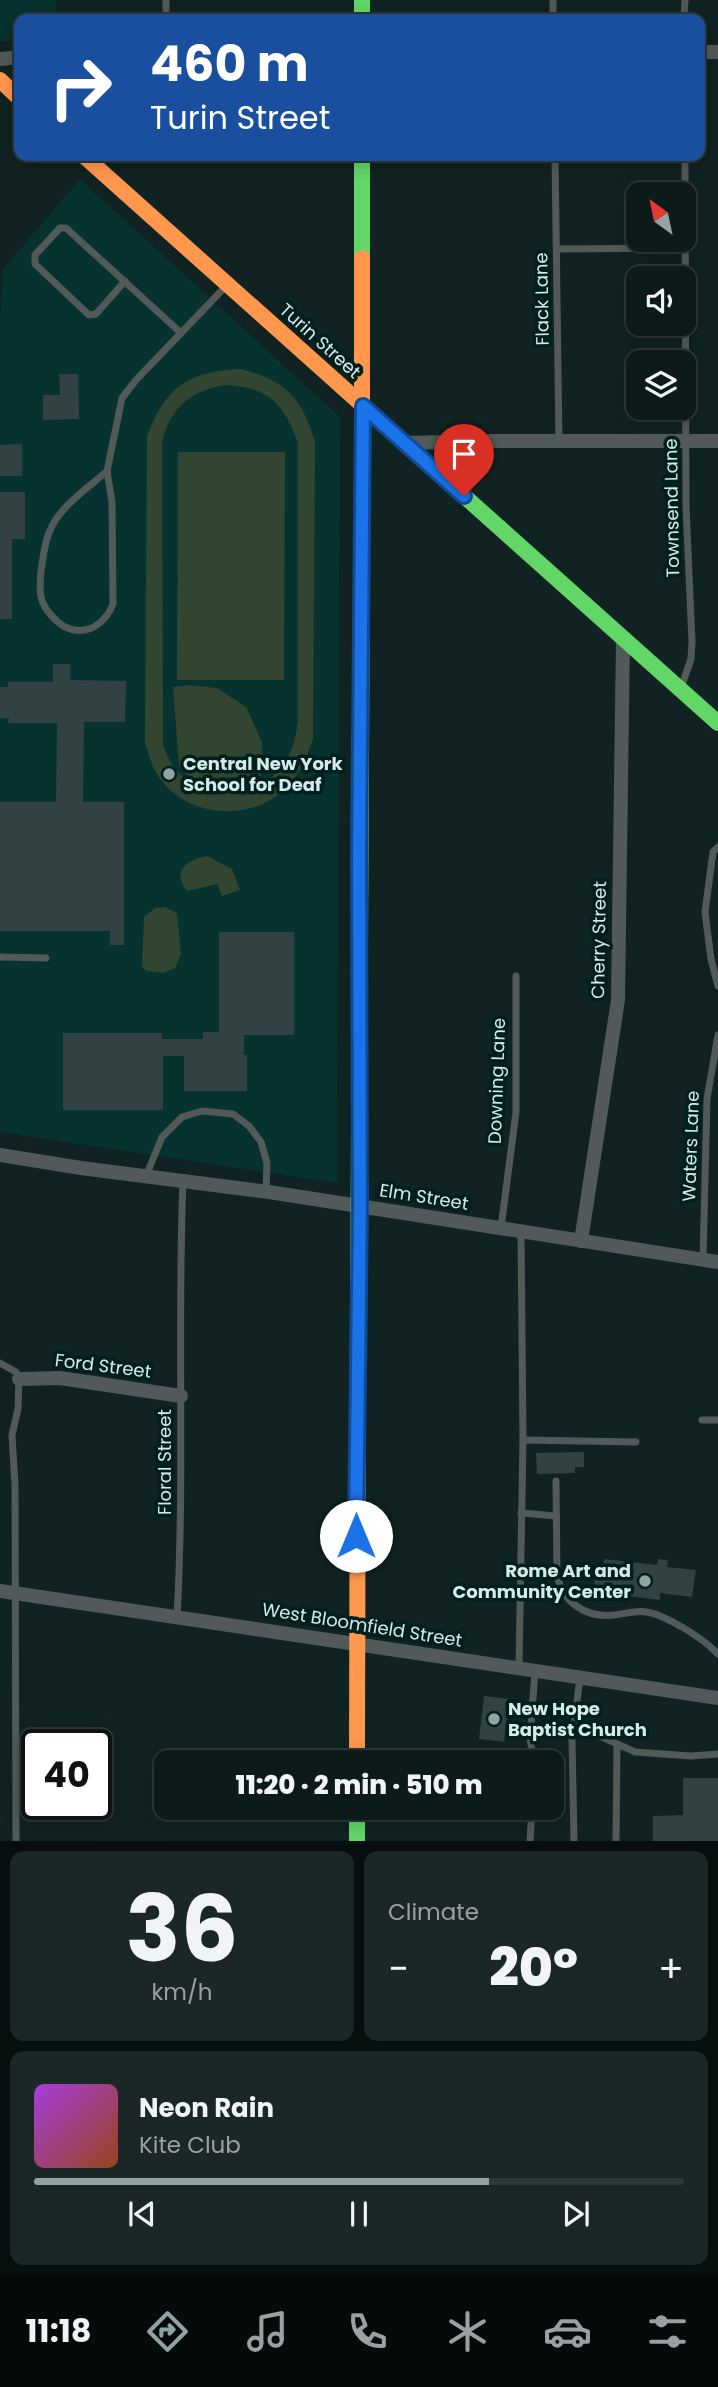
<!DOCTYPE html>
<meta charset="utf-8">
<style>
:root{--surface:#0c1a19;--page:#1a2726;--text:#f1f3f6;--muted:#9aa1a2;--line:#2c3838;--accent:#92a4a2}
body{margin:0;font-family:Poppins,sans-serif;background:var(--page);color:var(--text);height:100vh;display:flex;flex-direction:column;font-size:26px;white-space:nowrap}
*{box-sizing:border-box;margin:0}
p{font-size:23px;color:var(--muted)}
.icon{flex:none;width:38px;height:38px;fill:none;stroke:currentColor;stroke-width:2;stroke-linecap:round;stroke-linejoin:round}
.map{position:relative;height:1841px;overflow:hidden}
.drawer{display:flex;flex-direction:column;gap:10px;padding:10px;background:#070e0e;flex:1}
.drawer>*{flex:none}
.top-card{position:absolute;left:14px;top:14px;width:691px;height:147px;border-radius:14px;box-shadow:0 4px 18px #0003,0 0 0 2px var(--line);background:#1a4fa0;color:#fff;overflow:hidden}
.needle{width:46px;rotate:327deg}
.fabs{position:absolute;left:626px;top:182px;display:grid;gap:14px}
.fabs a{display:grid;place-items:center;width:70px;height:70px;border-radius:14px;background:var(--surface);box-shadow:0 4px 18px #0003,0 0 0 2px var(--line);font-size:35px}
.speed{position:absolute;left:21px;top:1729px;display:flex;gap:14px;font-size:35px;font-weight:700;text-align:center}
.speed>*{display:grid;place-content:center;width:91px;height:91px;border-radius:50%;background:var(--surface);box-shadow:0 4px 18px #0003,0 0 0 2px var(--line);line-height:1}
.speed .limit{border:4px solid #111;border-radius:10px;background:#fff;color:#111}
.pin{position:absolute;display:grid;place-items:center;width:60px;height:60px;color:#fff;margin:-72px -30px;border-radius:50% 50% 50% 0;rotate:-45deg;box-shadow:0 0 7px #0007}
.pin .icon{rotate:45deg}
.me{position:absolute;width:77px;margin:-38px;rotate:0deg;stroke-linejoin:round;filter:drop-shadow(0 0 5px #0008)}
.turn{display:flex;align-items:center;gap:24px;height:147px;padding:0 21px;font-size:32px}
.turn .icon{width:91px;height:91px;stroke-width:2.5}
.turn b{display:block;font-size:49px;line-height:60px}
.big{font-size:52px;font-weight:800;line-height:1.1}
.drawer .card{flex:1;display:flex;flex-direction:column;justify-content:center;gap:10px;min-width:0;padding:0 24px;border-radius:14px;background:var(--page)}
.drawer .dial{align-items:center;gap:0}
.dial b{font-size:91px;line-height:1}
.song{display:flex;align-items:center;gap:21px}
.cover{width:84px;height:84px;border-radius:10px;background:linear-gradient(135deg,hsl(280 70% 55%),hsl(20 70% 35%))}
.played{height:7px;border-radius:4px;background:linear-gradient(90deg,var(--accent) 70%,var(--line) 70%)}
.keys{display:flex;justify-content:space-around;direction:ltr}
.heat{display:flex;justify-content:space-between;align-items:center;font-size:38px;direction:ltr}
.drawer .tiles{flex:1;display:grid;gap:10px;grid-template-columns:1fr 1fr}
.card:last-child{grid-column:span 2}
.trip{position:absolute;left:154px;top:1750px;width:410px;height:70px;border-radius:14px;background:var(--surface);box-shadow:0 4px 18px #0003,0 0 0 2px var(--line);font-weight:800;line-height:70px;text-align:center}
.menu{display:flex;height:112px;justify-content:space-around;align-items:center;background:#050a0a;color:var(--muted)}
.menu .icon{width:49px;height:49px}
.menu .selected{color:var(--accent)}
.menu b{font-size:32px;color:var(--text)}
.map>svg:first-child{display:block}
</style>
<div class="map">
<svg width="718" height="1841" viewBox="0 0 718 1841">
<rect width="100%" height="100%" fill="#102221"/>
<g fill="#063230">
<path d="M0,0h56l2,19h-39v22h-19z"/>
<path d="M80,179l260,238 -3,766 -337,-51v-809l3,-54z"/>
</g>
<g fill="#314530" fill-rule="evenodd">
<path d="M241,369c46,13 60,27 74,73l-2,297c-6,18 -14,37 -29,51 -38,35 -106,26 -130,-21 -4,-8 -6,-18 -9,-26l2,-307c18,-49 42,-65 94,-67zM224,385c44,2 59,17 74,58v277c-2,17 -5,32 -16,46 -25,33 -76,36 -104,6 -8,-8 -11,-18 -15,-28l-1,-302c9,-35 27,-50 62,-57z"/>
<path d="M178,452h107l-1,228h-107z"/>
<path d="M189,685l28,3 29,19 16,35 -1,34 -70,3 -12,-13 -6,-79z"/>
<path d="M207,856l25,13 8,21 -18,6 -5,-12 -30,7c-16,-21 0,-31 20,-35z"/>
<path d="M165,907l12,6 4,41 -6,14 -11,5 -18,-2 -4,-5 2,-49 11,-9z"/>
</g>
<g fill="#324141">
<path d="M59,374h19l1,45 -36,1v-25h17z"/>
<path d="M22,444v32h-22v-31z"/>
<path d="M0,492h25v47h-13v80h-12z"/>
<path d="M53,664h17v16l56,1 -1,41h-41l-1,80h41v143h-14v-14h-110v-129h56l1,-79h-49l1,-5h-9v-31h8v-5h45z"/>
<path d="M219,932h75v103h-50v20h3v36h-63v-35h-21v54h-100v-77h99v6h41v-7h16z"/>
<path d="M584,1452v15h-9v6l-38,1 -1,-21z"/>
<path d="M604,1559l53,6 1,-6 10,1 -1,7 29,3 -4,27 -32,-4v7l-41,-5 1,-6 -26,-3 1,-15 8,1z"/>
<path d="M484,1696l25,3 -5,43 -25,-3z"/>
<path d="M683,1778h35v63h-65v-25l30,-1z"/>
</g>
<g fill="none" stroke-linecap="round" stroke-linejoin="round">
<g stroke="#515a58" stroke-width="7">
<path d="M166,0v19"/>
<path d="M553,0v19"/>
<path d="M684,19l1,-19"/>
<path d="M555,156l4,286"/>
<path d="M557,249l128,-1"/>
<path d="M125,281l-29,33 -7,1 -54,-51v-9l25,-27h6l115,105"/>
<path d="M107,471l5,31 1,102c-11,28 -41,37 -62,11 -4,-4 -9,-12 -10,-18 -3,-15 3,-55 10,-69 11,-23 37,-40 56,-57z"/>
<path d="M107,471l15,-73 14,-18 91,-95"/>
<path d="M682,685l9,-26 1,-17 -6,-136 -1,-350"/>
<path d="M718,847l-5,5 -8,60 6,47 7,27"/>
<path d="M0,957l46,1"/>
<path d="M146,1176l16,-39 20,-20 20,-6 31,3 16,12 12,16 6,21 -1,28"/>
<path d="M501,1228l15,-116v-136"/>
<path d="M703,1259l4,-160 11,-64"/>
<path d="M0,1363l16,9 3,7 -1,30 -6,26 3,50 1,356"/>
<path d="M702,1420h16"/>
<path d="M523,1440l113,2"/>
<path d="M556,1481l1,95c7,27 28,42 57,39 11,-1 22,-5 33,-3 21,4 57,27 71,42"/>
<path d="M521,1513l35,3"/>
<path d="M177,1617c8,-145 0,-291 6,-436"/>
<path d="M519,1668l4,-228 -2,-209"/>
<path d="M573,1724l62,28 56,4 27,-2"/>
<path d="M534,1762l-4,-23 5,-68"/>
<path d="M530,1841l2,-33"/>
<path d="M574,1841l-2,-102 8,-61"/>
<path d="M616,1841l1,-97"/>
</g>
<g stroke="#515a58" stroke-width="14">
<path d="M700,52h18"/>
<path d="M0,59l19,-2"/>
<path d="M404,443l86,-2h228"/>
<path d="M0,1155l81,13 188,24 449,70"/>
<path d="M581,1241l37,-241 5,-362"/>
<path d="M19,1379l41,-1 121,18"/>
<path d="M0,1591l718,107"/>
</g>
<g stroke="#63d668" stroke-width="16">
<path d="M362,0v19"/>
<path d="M362,156v102"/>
<path d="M416,453l302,270"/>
<path d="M358,1316l4,-744"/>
<path d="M357,1808v33"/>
</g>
<g stroke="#ff974d" stroke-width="16">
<path d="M0,80l19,18"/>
<path d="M84,156l332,297"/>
<path d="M362,572v-314"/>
<path d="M357,1762l1,-446"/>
</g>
</g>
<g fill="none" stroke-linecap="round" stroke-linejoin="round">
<defs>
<path id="route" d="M356,1536l4,-330 -1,-349 4,-451 101,90"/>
</defs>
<use href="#route" stroke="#114b97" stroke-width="18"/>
<use href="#route" stroke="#1a73e8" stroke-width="12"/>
</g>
<g fill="#92a4a2" stroke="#00201e" stroke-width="2.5">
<circle cx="169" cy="774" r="7"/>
<circle cx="645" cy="1581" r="7"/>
<circle cx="494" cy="1719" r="7"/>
</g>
<g text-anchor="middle" stroke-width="7" stroke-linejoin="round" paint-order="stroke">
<g font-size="18" fill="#d8eae8" stroke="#00201e">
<text transform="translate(542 299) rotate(-91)" y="6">Flack Lane</text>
<text transform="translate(320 341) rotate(42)" y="6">Turin Street</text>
<text transform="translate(672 508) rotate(-91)" y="6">Townsend Lane</text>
<text transform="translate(599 940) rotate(-89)" y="6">Cherry Street</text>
<text transform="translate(497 1081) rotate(-88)" y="6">Downing Lane</text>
<text transform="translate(691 1146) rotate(-88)" y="6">Waters Lane</text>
<text transform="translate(424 1197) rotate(9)" y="6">Elm Street</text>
<text transform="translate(103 1366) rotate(7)" y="6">Ford Street</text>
<text transform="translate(165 1462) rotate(-90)" y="6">Floral Street</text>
<text transform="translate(362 1625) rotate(9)" y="6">West Bloomfield Street</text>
</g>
<g font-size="18" font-weight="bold" fill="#d8eae8" stroke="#00201e" text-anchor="start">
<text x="183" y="770">Central New York<tspan x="183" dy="21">School for Deaf</tspan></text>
<text x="631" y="1577" text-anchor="end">Rome Art and<tspan x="631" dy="21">Community Center</tspan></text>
<text x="508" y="1715">New Hope<tspan x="508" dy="21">Baptist Church</tspan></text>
</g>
</g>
</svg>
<div class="fabs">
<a><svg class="needle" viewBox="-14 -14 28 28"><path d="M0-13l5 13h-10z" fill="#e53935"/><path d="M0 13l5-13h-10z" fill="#9aa1a2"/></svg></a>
<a><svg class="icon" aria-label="sound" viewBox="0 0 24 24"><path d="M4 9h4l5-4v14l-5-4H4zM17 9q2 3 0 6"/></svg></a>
<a><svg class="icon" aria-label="layers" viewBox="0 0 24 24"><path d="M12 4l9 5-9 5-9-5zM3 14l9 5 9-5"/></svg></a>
</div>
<div class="speed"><div class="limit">40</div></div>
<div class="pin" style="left:464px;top:496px;background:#d93025"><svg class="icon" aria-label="arrive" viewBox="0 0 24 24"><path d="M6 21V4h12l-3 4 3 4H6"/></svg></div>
<svg class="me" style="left:356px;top:1536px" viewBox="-20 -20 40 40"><circle r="19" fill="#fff"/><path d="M0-13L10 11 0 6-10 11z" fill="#1a73e8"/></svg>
<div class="trip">11:20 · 2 min · 510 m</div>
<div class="top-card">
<div class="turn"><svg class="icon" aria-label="right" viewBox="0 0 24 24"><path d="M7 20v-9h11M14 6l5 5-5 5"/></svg><div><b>460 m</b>Turin Street</div></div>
</div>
</div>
<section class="drawer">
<div class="tiles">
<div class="card dial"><b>36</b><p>km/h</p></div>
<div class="card"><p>Climate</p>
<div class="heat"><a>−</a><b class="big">20°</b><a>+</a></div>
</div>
<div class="card">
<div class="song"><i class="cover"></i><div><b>Neon Rain</b><p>Kite Club</p></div></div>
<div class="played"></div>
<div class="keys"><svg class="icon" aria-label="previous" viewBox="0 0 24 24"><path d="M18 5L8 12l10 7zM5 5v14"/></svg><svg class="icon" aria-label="pause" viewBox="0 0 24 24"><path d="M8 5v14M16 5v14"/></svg><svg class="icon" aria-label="next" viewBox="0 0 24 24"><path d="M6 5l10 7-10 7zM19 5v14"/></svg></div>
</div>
</div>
</section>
<nav class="menu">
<b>11:18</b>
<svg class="icon selected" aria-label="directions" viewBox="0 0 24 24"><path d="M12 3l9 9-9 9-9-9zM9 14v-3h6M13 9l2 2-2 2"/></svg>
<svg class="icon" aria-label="music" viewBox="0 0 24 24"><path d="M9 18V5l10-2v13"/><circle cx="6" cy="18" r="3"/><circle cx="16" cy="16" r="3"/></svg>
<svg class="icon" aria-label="phone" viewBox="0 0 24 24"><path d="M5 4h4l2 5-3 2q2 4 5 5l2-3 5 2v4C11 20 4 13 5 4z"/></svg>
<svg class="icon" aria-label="climate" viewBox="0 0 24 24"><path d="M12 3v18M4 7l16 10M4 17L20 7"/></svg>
<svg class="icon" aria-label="car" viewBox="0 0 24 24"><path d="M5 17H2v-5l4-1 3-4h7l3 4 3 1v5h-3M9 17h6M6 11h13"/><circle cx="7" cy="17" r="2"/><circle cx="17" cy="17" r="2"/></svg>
<svg class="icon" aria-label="filters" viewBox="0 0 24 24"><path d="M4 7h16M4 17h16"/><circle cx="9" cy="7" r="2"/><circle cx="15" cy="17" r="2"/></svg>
</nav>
